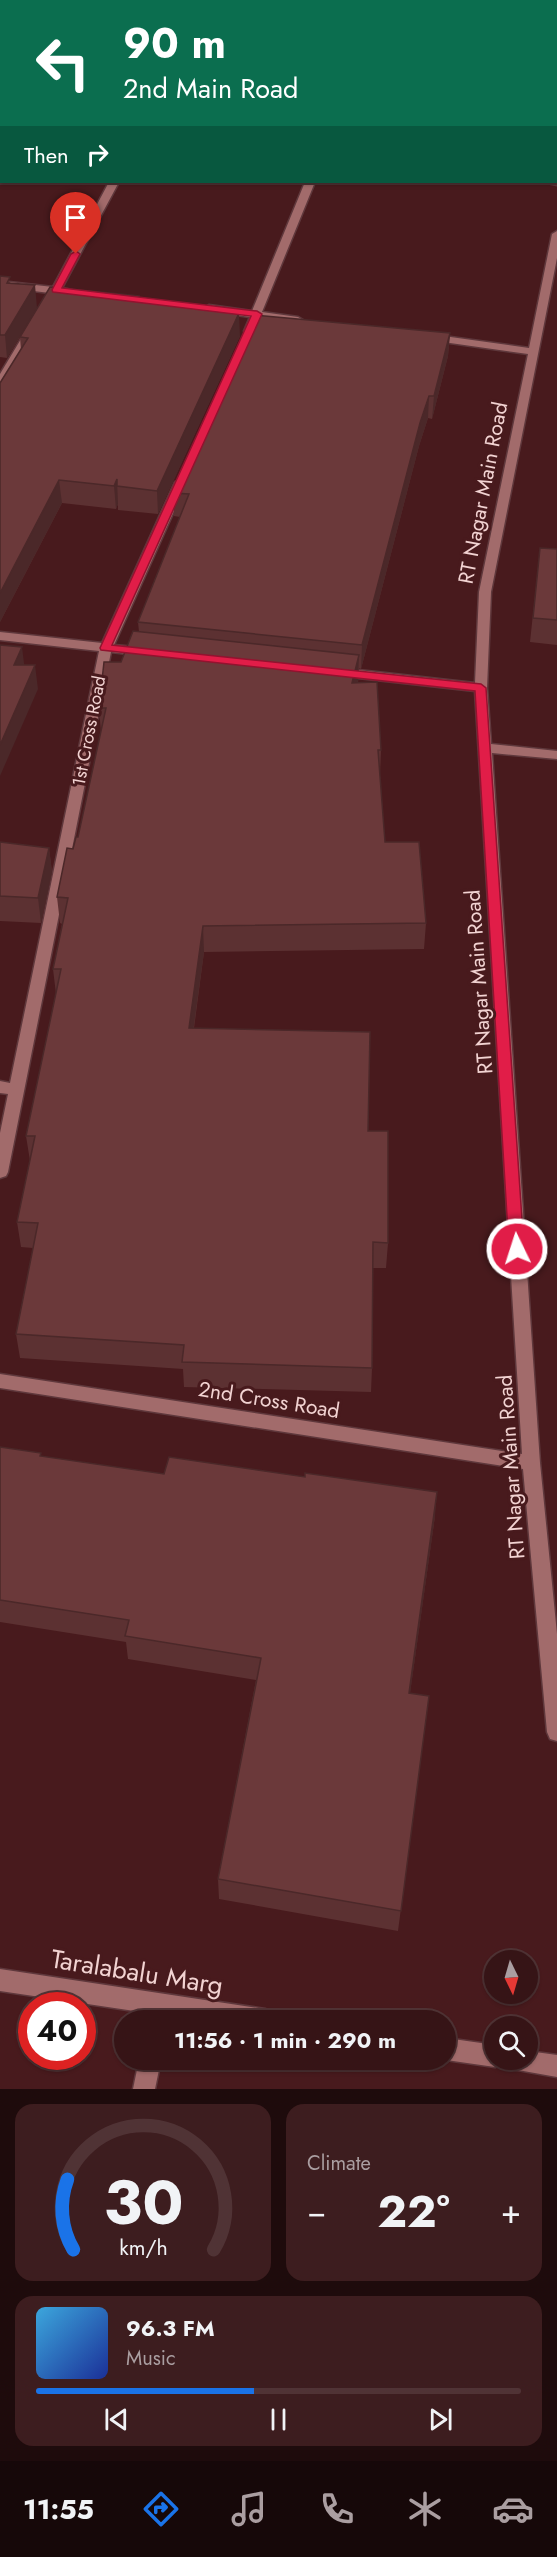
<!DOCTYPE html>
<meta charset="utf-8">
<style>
:root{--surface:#361416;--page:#3d1d1f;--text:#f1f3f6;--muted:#aa9ea1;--line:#503335;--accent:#1a73e8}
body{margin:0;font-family:Jost,sans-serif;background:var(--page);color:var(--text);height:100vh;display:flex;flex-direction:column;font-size:22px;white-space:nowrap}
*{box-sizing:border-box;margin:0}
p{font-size:20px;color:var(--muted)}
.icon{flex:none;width:33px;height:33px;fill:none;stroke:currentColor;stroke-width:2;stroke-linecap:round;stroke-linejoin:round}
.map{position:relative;height:2089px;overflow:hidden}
.details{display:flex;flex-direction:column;gap:15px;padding:15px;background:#1e0b0c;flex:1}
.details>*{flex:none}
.guide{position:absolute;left:0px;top:0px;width:558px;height:183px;box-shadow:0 2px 4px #0004,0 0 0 2px var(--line);background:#0b6e4f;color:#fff;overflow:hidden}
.needle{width:39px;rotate:175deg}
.controls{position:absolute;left:484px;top:1950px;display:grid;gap:12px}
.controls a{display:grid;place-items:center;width:54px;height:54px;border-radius:50%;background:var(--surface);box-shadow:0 2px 4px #0004,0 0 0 2px var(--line);font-size:30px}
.speed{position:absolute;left:18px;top:1992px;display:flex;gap:12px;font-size:30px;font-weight:700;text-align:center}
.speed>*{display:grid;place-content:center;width:78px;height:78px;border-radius:50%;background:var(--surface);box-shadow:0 2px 4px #0004,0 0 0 2px var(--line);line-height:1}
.speed .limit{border:9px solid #d22;background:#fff;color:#111}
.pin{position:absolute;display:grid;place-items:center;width:51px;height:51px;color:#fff;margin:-62px -26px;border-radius:50% 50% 50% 0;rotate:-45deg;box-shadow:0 0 6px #0007}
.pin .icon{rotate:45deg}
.me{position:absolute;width:66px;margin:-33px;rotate:356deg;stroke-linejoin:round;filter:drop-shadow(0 0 4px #0008)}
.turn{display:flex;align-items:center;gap:21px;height:126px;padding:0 24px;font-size:27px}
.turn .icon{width:78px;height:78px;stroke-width:2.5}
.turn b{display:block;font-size:42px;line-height:51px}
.then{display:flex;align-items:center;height:57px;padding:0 24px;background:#0003;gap:12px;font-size:22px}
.big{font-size:45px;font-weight:700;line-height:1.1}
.details .tile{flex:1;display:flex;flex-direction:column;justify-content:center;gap:9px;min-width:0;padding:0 21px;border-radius:18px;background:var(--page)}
.details .dial{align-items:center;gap:0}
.dial svg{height:156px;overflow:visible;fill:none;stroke:var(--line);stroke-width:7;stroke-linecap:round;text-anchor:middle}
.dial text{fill:var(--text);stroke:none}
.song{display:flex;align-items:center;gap:18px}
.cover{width:72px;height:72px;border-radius:9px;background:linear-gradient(135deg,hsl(200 70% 55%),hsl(230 70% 35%))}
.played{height:6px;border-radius:3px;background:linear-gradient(90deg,var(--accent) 45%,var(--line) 45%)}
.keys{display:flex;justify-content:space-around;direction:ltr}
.heat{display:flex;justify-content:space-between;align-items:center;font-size:33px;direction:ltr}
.details .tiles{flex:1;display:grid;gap:15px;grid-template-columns:1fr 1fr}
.tile:last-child{grid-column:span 2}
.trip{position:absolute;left:114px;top:2010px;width:342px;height:60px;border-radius:30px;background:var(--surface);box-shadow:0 2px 4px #0004,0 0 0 2px var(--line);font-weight:700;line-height:60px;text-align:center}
.tab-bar{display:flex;height:96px;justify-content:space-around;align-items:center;background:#160809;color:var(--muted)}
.tab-bar .icon{width:42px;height:42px}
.tab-bar .on{color:var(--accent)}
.tab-bar b{font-size:27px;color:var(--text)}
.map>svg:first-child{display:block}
</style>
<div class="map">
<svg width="557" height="2089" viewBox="0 0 557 2089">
<rect width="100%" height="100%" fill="#481a1d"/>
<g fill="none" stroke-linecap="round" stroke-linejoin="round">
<defs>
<g id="minor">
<path d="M467,0h8l-9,2z"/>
<rect x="556" y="71" width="1" height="6"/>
<path d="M556,179l1,6 -14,-3h13z"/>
<path d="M109,182h10l-57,106 10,2v4h-13l-3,6 -4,1 -5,-3 3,-5 -50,-6v-6l53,6z"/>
<path d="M305,182h10l-53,130 36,5 5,3 -5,3 -39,-5 -6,15h-8l-1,-2 6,-14 -41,-6 -5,-3 5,-3 43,6z"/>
<path d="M557,231v27l-66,334 -4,96 4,56 66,7v8l-65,-6 48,710 17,171v107l-7,-2 -3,-7 -24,-263 -523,-81v-14l522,80 -47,-763 -135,-15 -6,-4 6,-4 135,15 4,-91 49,-238 -99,-14 -5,-3 5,-3 100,14 23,-114z"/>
<path d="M27,329l9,2 -31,52 -5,3v-12z"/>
<path d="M181,479l6,3 -73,163 32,3 6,4 -6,4 -35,-4 -103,520 -2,4 -6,2v-45l8,-39 -8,-1v-12l10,2 89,-432 -99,-11v-8l102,11 73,-161z"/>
<path d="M0,1969l265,40 8,3 3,8h-79l-28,-4v4h-22l1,-7 -148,-22z"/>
<path d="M446,2038l49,7v15h33v-9l29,4v22l-50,-9 -3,-8 -1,4 -8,3 -49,-7z"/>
<path d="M139,2060h22l-6,29h-22z"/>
</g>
</defs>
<use href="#minor" stroke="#5f383c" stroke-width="3"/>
<use href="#minor" fill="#a26b6b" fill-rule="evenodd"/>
</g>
<g fill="#5c3132">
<path d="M0,0h462l-1,2h-459v142l-2,-1z"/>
<path d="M0,276l11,7 26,25 102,-8 89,9v3l12,24 -82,178 -40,-4v-6l-2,5 -54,-6 -62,119v-239l21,-33 -1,-13 -13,21 -7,-1z"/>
<path d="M450,333l-2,23 -16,63 -4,-1 -9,28 -58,223 -2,-1 -1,15 23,67 -1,25 5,67 41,81 -2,26 -220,3 -10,76 174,103 20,112 -2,25h-13l-1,100 -1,24 -187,-5 -1,-18 -163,-11 -4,-24 17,-86 -12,-1 -4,-25 13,-61 -4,-25 30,-142 -3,-25 9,-45 -2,-1 -3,-26 16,-48 5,-12 23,-104 -2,-25 22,-46 18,-30 -1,-10 42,-105 -6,-1 -1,-23z"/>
<path d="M540,548l17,1v96l-27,-3z"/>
<path d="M0,842l49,6 3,24 -11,51 -41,-2z"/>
<path d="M0,1447l41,6v3l394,60 -25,177 19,3 -31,235 -179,-32 -1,-20 38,-199 -128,-21 -2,-17 -126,-20z"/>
</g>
<g fill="#4b2829">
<path d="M35,285l2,23 -30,50 -2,-23z"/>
<path d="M239,313l1,23 -82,178 -1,-23z"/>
<path d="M450,333l-2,23 -16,63 2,-23z"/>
<path d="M429,396l-1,22 -9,28 -58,223 1,-24 58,-222z"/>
<path d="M117,479l1,25 -2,5 -2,-23z"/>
<path d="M59,480l3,23 -62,119v-29z"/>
<path d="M22,647l3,24 -11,-6z"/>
<path d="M359,655l-1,26 -7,27 1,-25z"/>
<path d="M35,665l3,24 -38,87v-31z"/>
<path d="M49,848l3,24 -11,51 -3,-25z"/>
<path d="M203,926l1,26 -14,102 -1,-26z"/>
<path d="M437,1492l-2,24 -28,199 2,-22z"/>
</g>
<g fill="#6b393a" stroke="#4b2829" stroke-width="1.5">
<rect x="2" y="0" width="448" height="2"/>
<rect x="0" y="5" width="2" height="94"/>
<rect x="0" y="108" width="2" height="16"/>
<path d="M0,276l10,1 -3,6 28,2 -30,50h-5z"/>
<path d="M50,287l89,9 -2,4 91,9 -1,3 12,1 -82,178 -40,-5v-7l-3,7 -55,-6 -59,113v-210l28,-45 -8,-1z"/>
<path d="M253,315l197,18 -16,63h-5l-9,27 -58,222 -224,-23 51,-128 -16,-1z"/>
<path d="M540,548l17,1v71l-24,-2z"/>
<path d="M133,631l226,24 -7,28 25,-1 4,68h-3l7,92h34l7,81 -223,3 -14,102 181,4 -2,99h20v112l-15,-1 -1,126 -190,-6 2,-17 -168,-11 22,-111 -21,-1 18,-86h-9l35,-167h-8l15,-71 -11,-1 10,-49 6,1 3,-12h2l28,-129h-7l5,-46h17z"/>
<path d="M0,645l22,2 -8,18h21l-35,80z"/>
<path d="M0,842l49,6 -11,50 -38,-2z"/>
<path d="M0,1447l41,6 -1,3 124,18 5,-17 136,20v-4l132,19 -28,201 20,3 -28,215 -183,-32 43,-221 -136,-22 4,-16 -129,-20z"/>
</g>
<path fill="#e11d48" stroke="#92132f" stroke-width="1.5" d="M76,251l4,3 -18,34 195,23 5,3 -150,331 369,39 5,4 38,561 -2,4h-10l-3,-4 -34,-558 -374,-41 -1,-2 151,-332 -198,-24 -1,-2 19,-36z"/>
<g text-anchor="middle" stroke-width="6" stroke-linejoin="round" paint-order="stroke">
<g font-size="18" fill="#f2d3d2" stroke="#481a1d">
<text transform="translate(89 731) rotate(-79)" y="6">1st Cross Road</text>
</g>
<g font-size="21" fill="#f2d3d2" stroke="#481a1d">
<text transform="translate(483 493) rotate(-79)" y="7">RT Nagar Main Road</text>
<text transform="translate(479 982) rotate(-94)" y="7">RT Nagar Main Road</text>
<text transform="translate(269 1400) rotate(9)" y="7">2nd Cross Road</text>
<text transform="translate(511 1467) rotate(-94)" y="7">RT Nagar Main Road</text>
</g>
<g font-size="26" fill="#f2d3d2" stroke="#481a1d">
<text transform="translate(137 1972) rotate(9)" y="9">Taralabalu Marg</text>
</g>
</g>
</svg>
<div class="controls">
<a><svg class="needle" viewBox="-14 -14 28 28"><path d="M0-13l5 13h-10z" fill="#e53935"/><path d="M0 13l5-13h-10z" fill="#aa9ea1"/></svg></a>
<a><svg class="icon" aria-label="search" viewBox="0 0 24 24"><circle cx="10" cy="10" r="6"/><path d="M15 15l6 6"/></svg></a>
</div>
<div class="speed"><div class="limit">40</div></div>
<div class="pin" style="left:76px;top:254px;background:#d93025"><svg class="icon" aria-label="arrive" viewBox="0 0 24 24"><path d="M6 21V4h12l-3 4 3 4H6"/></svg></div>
<svg class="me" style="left:517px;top:1249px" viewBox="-20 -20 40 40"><circle r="17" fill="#e11d48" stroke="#fff" stroke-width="3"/><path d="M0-11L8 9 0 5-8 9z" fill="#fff"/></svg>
<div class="trip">11:56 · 1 min · 290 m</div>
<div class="guide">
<div class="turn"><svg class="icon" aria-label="left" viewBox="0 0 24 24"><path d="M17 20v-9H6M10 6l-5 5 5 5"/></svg><div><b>90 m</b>2nd Main Road</div></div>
<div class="then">Then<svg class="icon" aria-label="right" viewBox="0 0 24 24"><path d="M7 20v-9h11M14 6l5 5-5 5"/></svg></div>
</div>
</div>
<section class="details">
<div class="tiles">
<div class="tile dial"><svg viewBox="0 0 100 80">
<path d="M14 69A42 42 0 1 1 86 69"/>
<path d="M14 69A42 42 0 0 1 11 33" stroke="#1a73e8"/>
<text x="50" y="56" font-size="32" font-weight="700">30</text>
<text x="50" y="72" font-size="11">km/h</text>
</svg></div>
<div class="tile"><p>Climate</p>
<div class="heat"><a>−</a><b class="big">22°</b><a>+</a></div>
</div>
<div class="tile">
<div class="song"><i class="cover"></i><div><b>96.3 FM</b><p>Music</p></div></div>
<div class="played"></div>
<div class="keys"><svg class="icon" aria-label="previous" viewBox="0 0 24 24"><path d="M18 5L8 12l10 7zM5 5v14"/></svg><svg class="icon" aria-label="pause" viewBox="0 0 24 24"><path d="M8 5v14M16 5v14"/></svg><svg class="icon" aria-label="next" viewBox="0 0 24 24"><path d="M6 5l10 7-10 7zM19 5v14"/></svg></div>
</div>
</div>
</section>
<nav class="tab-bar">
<b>11:55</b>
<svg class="icon on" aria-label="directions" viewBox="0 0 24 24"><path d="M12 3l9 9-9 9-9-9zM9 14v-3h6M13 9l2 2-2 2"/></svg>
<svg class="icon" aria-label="music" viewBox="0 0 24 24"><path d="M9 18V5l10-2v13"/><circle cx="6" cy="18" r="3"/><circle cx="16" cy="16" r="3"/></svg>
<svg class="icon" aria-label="phone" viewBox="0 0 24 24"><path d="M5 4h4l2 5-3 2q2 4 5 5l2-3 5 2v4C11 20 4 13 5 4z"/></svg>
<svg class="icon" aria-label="climate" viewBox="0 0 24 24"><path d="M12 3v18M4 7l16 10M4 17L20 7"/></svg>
<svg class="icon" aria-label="car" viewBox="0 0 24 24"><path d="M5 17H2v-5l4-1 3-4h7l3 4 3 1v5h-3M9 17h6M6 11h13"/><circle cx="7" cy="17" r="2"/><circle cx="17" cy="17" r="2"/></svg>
</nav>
